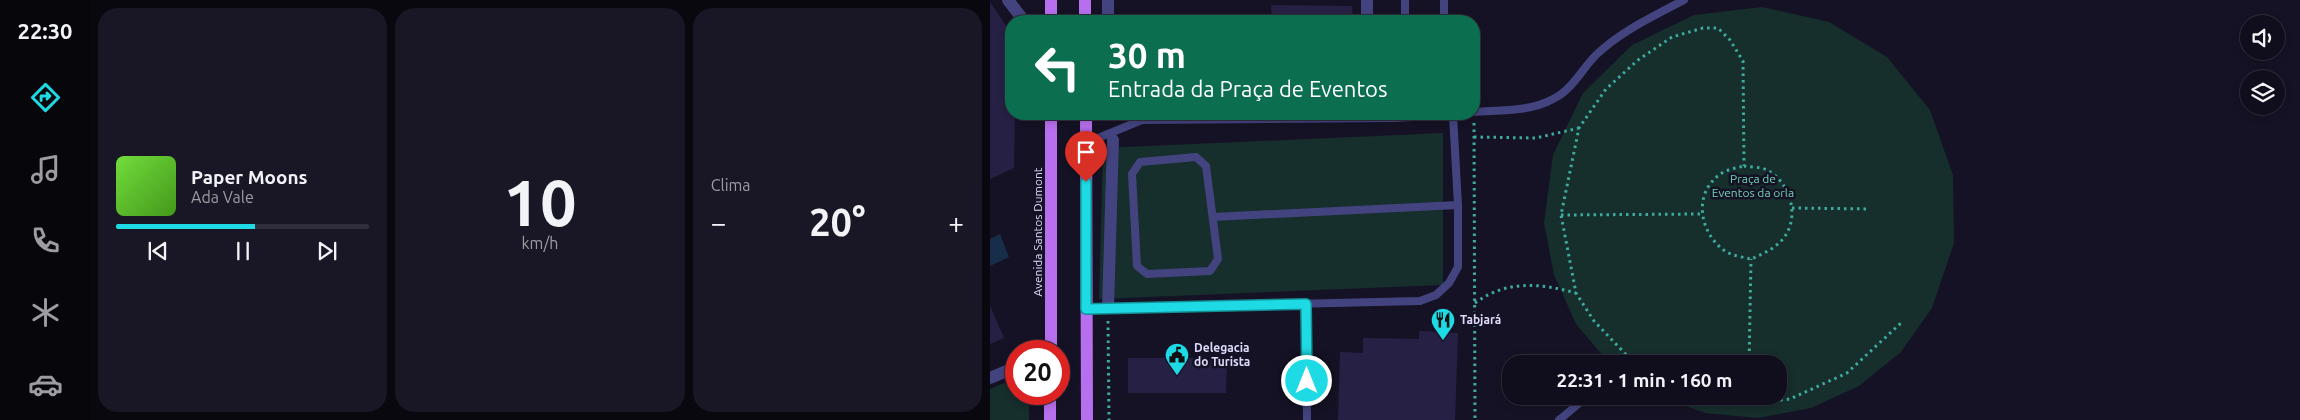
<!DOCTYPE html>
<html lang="pt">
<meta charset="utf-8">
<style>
:root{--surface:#100e1c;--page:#191725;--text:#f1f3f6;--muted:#9c9ca3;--line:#302e3b;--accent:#1edae4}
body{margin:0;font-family:Ubuntu,sans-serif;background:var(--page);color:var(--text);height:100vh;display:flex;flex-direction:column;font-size:19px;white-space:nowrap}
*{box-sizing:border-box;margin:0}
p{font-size:16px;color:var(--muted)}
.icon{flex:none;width:28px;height:28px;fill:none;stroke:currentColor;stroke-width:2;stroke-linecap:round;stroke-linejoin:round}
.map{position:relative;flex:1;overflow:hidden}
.side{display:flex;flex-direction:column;gap:8px;padding:8px;background:#09080f;width:900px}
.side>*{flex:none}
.top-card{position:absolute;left:15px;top:15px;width:475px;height:105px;border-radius:20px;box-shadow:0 2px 8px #0003,0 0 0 1px var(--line);background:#0b6e4f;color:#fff;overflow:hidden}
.fabs{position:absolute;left:1250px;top:15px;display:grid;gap:10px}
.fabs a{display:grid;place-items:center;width:45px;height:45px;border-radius:50%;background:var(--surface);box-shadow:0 2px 8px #0003,0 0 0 1px var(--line);font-size:25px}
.speed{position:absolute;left:15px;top:340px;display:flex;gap:10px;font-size:25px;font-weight:700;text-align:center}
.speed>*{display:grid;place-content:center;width:65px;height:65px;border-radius:50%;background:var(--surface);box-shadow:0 2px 8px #0003,0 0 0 1px var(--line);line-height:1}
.speed .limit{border:8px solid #d22;background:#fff;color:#111}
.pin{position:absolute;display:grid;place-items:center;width:42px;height:42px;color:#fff;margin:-51px -21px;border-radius:50% 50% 50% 0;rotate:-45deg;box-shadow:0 0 5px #0007}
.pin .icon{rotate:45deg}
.me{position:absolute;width:55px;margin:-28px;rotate:0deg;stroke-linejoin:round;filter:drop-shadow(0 0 4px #0008)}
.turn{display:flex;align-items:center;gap:18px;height:105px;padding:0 20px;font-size:22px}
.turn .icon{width:65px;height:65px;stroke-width:2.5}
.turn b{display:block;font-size:35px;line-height:42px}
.big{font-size:38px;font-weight:700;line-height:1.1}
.side .tile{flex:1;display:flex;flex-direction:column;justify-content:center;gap:8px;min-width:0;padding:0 18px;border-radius:20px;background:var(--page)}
.side .dial{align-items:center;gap:0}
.dial b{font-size:65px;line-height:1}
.song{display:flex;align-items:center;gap:15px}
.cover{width:60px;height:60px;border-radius:8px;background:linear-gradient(135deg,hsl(100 70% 55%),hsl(100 70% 35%))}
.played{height:5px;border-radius:2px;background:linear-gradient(90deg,var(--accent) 55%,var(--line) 55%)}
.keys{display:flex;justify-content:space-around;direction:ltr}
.heat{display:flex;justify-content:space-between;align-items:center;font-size:28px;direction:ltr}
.side .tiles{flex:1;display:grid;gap:8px;grid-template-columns:repeat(3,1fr)}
.trip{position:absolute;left:512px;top:355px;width:285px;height:50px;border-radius:20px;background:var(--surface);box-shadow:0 2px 8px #0003,0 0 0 1px var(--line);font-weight:700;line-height:50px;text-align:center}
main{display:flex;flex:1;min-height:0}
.dock{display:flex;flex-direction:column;width:90px;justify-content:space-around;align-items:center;background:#06060b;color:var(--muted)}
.dock .icon{width:35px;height:35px}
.dock .active{color:var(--accent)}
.dock b{font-size:22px;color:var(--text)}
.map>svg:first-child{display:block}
</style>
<main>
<nav class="dock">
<b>22:30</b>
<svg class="icon active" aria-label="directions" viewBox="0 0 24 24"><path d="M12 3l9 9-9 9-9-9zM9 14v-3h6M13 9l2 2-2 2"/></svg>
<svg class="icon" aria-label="music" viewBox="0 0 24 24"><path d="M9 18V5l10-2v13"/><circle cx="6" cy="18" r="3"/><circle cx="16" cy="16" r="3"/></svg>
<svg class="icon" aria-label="phone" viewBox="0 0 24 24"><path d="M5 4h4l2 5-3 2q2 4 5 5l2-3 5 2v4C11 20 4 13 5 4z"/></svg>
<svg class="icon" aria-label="climate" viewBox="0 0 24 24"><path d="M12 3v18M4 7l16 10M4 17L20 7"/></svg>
<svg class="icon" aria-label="car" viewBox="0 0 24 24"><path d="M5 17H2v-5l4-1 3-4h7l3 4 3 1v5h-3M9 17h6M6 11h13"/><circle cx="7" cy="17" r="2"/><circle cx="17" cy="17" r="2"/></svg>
</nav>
<section class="side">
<div class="tiles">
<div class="tile">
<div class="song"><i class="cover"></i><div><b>Paper Moons</b><p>Ada Vale</p></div></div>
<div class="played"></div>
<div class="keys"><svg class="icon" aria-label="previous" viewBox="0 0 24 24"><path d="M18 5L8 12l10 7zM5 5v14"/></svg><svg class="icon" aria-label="pause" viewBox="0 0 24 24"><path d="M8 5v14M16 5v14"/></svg><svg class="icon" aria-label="next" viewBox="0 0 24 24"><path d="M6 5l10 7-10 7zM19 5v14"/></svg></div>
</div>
<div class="tile dial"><b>10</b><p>km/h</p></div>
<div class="tile"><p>Clima</p>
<div class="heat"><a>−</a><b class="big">20°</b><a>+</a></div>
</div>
</div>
</section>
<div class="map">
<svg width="1310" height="420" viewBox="0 0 1310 420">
<rect width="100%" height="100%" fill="#151225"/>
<g fill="#162e2c">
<path d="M772,7l67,15 58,35 43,53 23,65 1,68 -22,65 -31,44 -42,34 -48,22 -53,10 -53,-5 -46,-17h120v-32h-169l-34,-40 -22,-49 -10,-52 9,-68 30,-62 49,-48 62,-30z"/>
<path d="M453,133v152l-344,14 4,-151z"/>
<path d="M26,378v16h13v26h-39v-31z"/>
</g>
<path fill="#172d4a" d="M10,234l9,23 -19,9v-27z"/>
<g fill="#262144">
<path d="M0,2l21,31v81h4l-1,54 -24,11z"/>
<path d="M281,5l81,1 1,15h-81z"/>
<path d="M0,306l14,32 -14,6z"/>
<path d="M429,331l39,2 -3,87h-117l2,-68 23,1v-15l56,1z"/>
<path d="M138,358h99l-1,35h-98z"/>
</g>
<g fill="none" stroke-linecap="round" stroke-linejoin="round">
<g stroke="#3eab9f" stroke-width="3" stroke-dasharray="2.5 4" stroke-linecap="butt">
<path d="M484,123l1,297"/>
<path d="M484,137l62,1 43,-10"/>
<path d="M754,166c7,1 17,1 23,4 21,11 31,40 21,61 -7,15 -23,22 -37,28 -8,-2 -19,-3 -26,-8 -26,-18 -33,-59 -3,-78 6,-4 15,-5 22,-7z"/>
<path d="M802,208l78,1"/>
<path d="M571,215l140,-1"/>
<path d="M485,303c31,-23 65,-20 101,-10"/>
<path d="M118,321l1,99"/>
<path d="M645,364l-41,-43 -18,-28 -15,-78 18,-87 27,-39 32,-29 34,-23 31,-9h15l12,12 13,21 1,105"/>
<path d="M759,364l2,-105"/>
<path d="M720,396l38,8v-8"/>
<path d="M758,404l42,-5 57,-26 55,-51"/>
</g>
<g stroke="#43447f" stroke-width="8">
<path d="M415,0v21"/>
<path d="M454,21v-21"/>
<path d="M484,112c25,-2 56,0 79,-13 19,-9 29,-30 43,-44 25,-24 58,-39 88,-55"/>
<path d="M140,114l12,6"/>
<path d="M96,143l56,-23 254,-2 66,-4"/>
<path d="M206,157l10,9 12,93 -8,12 -63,3 -10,-8 -5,-92 8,-12z"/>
<path d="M223,217l245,-12"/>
<path d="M316,304l1,116"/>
<path d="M96,309l334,-8 16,-6 13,-12 9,-16v-62l-5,-90"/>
<path d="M569,420l24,-20 17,-4"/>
</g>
<g stroke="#43447f" stroke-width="12">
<path d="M18,0l16,21"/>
<path d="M118,0v21"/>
<path d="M377,21v-21"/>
<path d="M118,308l5,-168"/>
<path d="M0,378l26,-11"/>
</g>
<g stroke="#b86fee" stroke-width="12">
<path d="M61,0v21"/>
<path d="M95,0v21"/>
<path d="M96,114l1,306"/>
<path d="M61,351v-237"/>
<path d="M60,420v-26"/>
</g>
</g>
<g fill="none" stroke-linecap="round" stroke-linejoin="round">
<defs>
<path id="route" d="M96,182v127l220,-5 1,77"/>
</defs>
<use href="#route" stroke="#148e94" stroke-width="12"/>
<use href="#route" stroke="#1edae4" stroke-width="9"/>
</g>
<defs>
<symbol id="restaurant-pin" viewBox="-11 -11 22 30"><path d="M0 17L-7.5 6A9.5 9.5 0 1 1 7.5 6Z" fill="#1edae4" stroke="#151225"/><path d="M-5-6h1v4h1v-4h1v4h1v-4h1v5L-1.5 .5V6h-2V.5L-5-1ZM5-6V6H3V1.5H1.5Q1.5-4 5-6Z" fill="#111"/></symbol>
<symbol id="civic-pin" viewBox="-11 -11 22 30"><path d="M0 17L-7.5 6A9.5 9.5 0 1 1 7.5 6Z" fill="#1edae4" stroke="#151225"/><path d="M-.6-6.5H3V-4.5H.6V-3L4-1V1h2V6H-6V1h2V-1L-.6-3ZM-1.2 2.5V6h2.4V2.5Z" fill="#111"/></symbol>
</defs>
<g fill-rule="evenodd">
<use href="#restaurant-pin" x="439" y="306" width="28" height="38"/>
<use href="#civic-pin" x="173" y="341" width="28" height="38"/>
</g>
<g text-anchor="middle" stroke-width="5" stroke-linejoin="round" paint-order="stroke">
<g font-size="12" fill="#6fd3b5" stroke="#151225">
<text x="763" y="183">Praça de<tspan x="763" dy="14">Eventos da orla</tspan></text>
</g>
<g font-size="12" fill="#dddbfb" stroke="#151225">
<text transform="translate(48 232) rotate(-90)" y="4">Avenida Santos Dumont</text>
</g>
<g font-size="12" font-weight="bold" fill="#dddbfb" stroke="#151225" text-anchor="start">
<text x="470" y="324">Tabjará</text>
<text x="204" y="352">Delegacia<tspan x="204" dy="14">do Turista</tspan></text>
</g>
</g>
</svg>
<div class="fabs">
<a><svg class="icon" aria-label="sound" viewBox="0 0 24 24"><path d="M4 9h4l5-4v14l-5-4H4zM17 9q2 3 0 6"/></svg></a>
<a><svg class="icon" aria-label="layers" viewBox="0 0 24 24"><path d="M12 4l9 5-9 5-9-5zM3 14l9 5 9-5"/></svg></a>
</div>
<div class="speed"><div class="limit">20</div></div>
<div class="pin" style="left:96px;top:182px;background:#d93025"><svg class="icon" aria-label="arrive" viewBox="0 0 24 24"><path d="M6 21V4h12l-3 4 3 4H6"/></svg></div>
<svg class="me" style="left:317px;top:381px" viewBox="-20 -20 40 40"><circle r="17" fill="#1edae4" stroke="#fff" stroke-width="3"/><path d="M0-11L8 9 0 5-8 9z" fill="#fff"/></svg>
<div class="trip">22:31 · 1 min · 160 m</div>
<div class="top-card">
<div class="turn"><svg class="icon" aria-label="left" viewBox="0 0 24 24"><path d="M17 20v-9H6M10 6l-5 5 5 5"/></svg><div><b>30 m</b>Entrada da Praça de Eventos</div></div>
</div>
</div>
</main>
